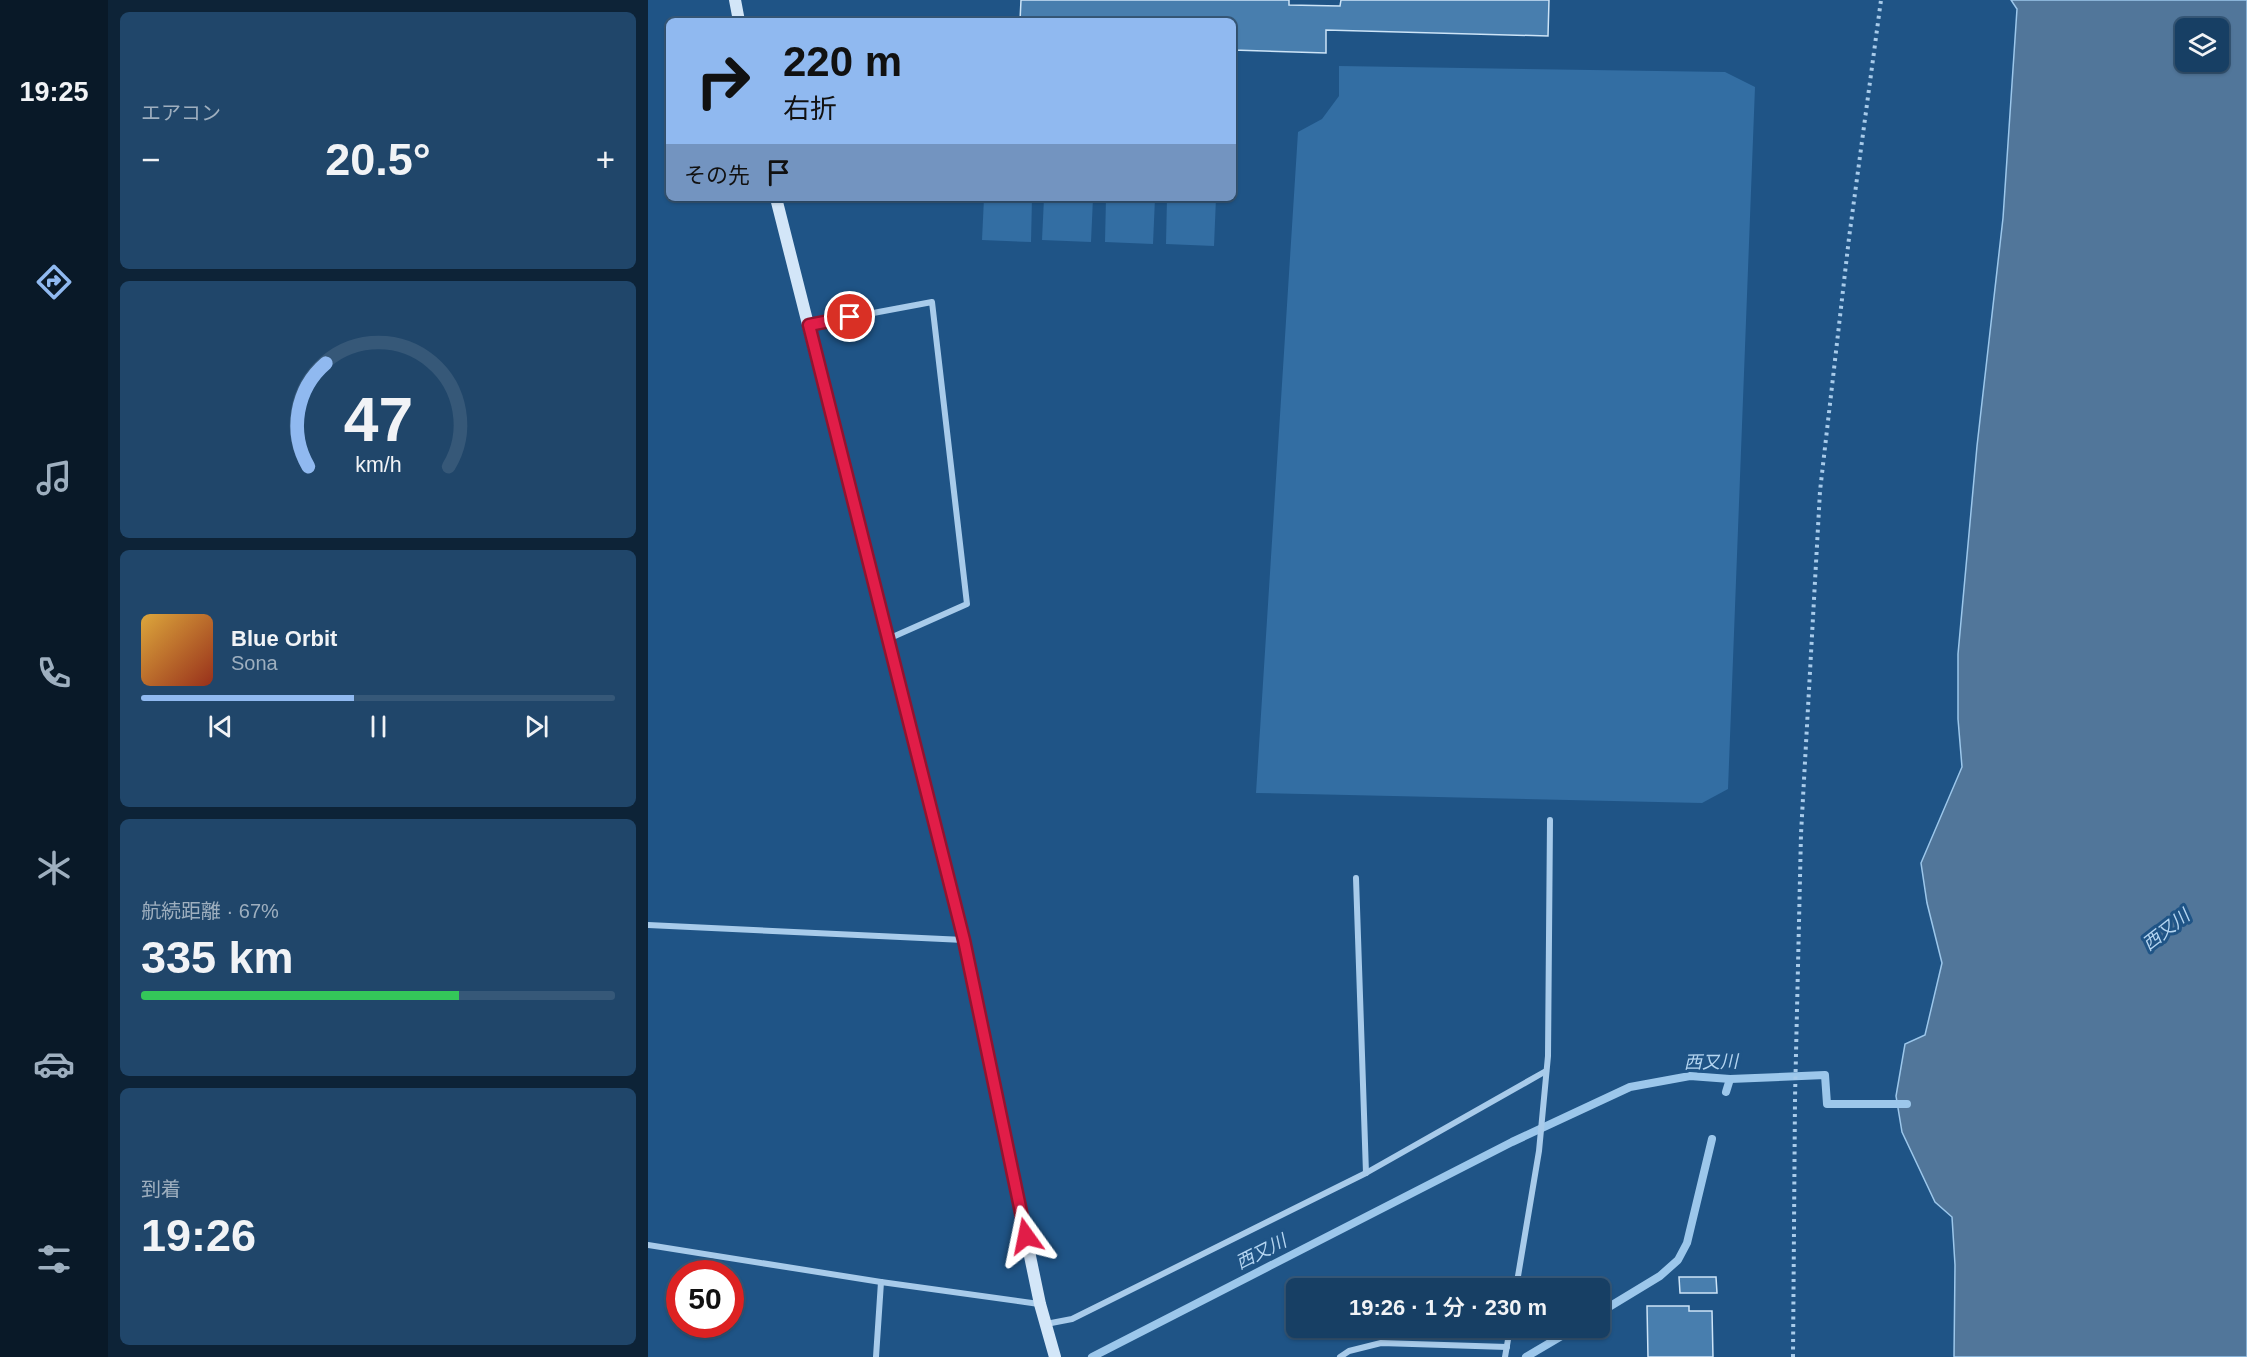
<!DOCTYPE html>
<html lang="ja">
<meta charset="utf-8">
<style>
:root{--surface:#173f64;--page:#20466a;--text:#f1f3f6;--muted:#9eafbf;--line:#365878;--accent:#90b9f0}
body{margin:0;font-family:Helvetica,"Noto Sans JP",sans-serif;background:var(--page);color:var(--text);height:100vh;display:flex;flex-direction:column;font-size:22px;white-space:nowrap}
*{box-sizing:border-box;margin:0}
p{font-size:20px;color:var(--muted)}
.icon{flex:none;width:33px;height:33px;fill:none;stroke:currentColor;stroke-width:2;stroke-linecap:round;stroke-linejoin:round}
.map{position:relative;flex:1;overflow:hidden}
.panel{display:flex;flex-direction:column;gap:12px;padding:12px;background:#0d2337;width:540px}
.panel>*{flex:none}
.guide{position:absolute;left:18px;top:18px;width:570px;height:183px;border-radius:9px;box-shadow:0 2px 4px #0004,0 0 0 2px var(--line);background:#90b9f0;color:#111;overflow:hidden}
.controls{position:absolute;left:1527px;top:18px;display:grid;gap:12px}
.controls a{display:grid;place-items:center;width:54px;height:54px;border-radius:9px;background:var(--surface);box-shadow:0 2px 4px #0004,0 0 0 2px var(--line);font-size:30px}
.speed{position:absolute;left:18px;top:1260px;display:flex;gap:12px;font-size:30px;font-weight:700;text-align:center}
.speed>*{display:grid;place-content:center;width:78px;height:78px;border-radius:50%;background:var(--surface);box-shadow:0 2px 4px #0004,0 0 0 2px var(--line);line-height:1}
.speed .limit{border:9px solid #d22;background:#fff;color:#111}
.pin{position:absolute;display:grid;place-items:center;width:51px;height:51px;color:#fff;margin:-26px;border:3px solid #fff;border-radius:50%;box-shadow:0 2px 6px #0007}
.me{position:absolute;width:66px;margin:-33px;rotate:348deg;stroke-linejoin:round;filter:drop-shadow(0 0 4px #0008)}
.turn{display:flex;align-items:center;gap:21px;height:126px;padding:0 18px;font-size:27px}
.turn .icon{width:78px;height:78px;stroke-width:2.5}
.turn b{display:block;font-size:42px;line-height:51px}
.then{display:flex;align-items:center;height:57px;padding:0 18px;background:#0003;gap:12px;font-size:22px}
.big{font-size:45px;font-weight:600;line-height:1.1}
.panel .card{flex:1;display:flex;flex-direction:column;justify-content:center;gap:9px;min-width:0;padding:0 21px;border-radius:9px;background:var(--page)}
.panel .dial{align-items:center;gap:0}
.dial svg{height:156px;overflow:visible;fill:none;stroke:var(--line);stroke-width:7;stroke-linecap:round;text-anchor:middle}
.dial text{fill:var(--text);stroke:none}
.song{display:flex;align-items:center;gap:18px}
.cover{width:72px;height:72px;border-radius:9px;background:linear-gradient(135deg,hsl(40 70% 55%),hsl(10 70% 35%))}
.played{height:6px;border-radius:3px;background:linear-gradient(90deg,var(--accent) 45%,var(--line) 45%)}
.keys{display:flex;justify-content:space-around;direction:ltr}
.heat{display:flex;justify-content:space-between;align-items:center;font-size:33px;direction:ltr}
.charge{height:9px;border-radius:4px;background:linear-gradient(90deg,#34c759 67%,var(--line) 0)}
.trip{position:absolute;left:638px;top:1278px;width:324px;height:60px;border-radius:9px;background:var(--surface);box-shadow:0 2px 4px #0004,0 0 0 2px var(--line);font-weight:600;line-height:60px;text-align:center}
main{display:flex;flex:1;min-height:0}
.menu{display:flex;flex-direction:column;width:108px;justify-content:space-around;align-items:center;background:#091928;color:var(--muted)}
.menu .icon{width:42px;height:42px}
.menu .active{color:var(--accent)}
.menu b{font-size:27px;color:var(--text)}
.map>svg:first-child{display:block}
</style>
<main>
<nav class="menu">
<b>19:25</b>
<svg class="icon active" aria-label="directions" viewBox="0 0 24 24"><path d="M12 3l9 9-9 9-9-9zM9 14v-3h6M13 9l2 2-2 2"/></svg>
<svg class="icon" aria-label="music" viewBox="0 0 24 24"><path d="M9 18V5l10-2v13"/><circle cx="6" cy="18" r="3"/><circle cx="16" cy="16" r="3"/></svg>
<svg class="icon" aria-label="phone" viewBox="0 0 24 24"><path d="M5 4h4l2 5-3 2q2 4 5 5l2-3 5 2v4C11 20 4 13 5 4z"/></svg>
<svg class="icon" aria-label="climate" viewBox="0 0 24 24"><path d="M12 3v18M4 7l16 10M4 17L20 7"/></svg>
<svg class="icon" aria-label="car" viewBox="0 0 24 24"><path d="M5 17H2v-5l4-1 3-4h7l3 4 3 1v5h-3M9 17h6M6 11h13"/><circle cx="7" cy="17" r="2"/><circle cx="17" cy="17" r="2"/></svg>
<svg class="icon" aria-label="filters" viewBox="0 0 24 24"><path d="M4 7h16M4 17h16"/><circle cx="9" cy="7" r="2"/><circle cx="15" cy="17" r="2"/></svg>
</nav>
<section class="panel">
<div class="card"><p>エアコン</p>
<div class="heat"><a>−</a><b class="big">20.5°</b><a>+</a></div>
</div>
<div class="card dial"><svg viewBox="0 0 100 80">
<path d="M14 69A42 42 0 1 1 86 69"/>
<path d="M14 69A42 42 0 0 1 23 16" stroke="#90b9f0"/>
<text x="50" y="56" font-size="32" font-weight="700">47</text>
<text x="50" y="72" font-size="11">km/h</text>
</svg></div>
<div class="card">
<div class="song"><i class="cover"></i><div><b>Blue Orbit</b><p>Sona</p></div></div>
<div class="played"></div>
<div class="keys"><svg class="icon" aria-label="previous" viewBox="0 0 24 24"><path d="M18 5L8 12l10 7zM5 5v14"/></svg><svg class="icon" aria-label="pause" viewBox="0 0 24 24"><path d="M8 5v14M16 5v14"/></svg><svg class="icon" aria-label="next" viewBox="0 0 24 24"><path d="M6 5l10 7-10 7zM19 5v14"/></svg></div>
</div>
<div class="card"><p>航続距離 · 67%</p><b class="big">335 km</b><div class="charge"></div></div>
<div class="card"><p>到着</p><b class="big">19:26</b></div>
</section>
<div class="map">
<svg width="1599" height="1357" viewBox="0 0 1599 1357">
<rect width="100%" height="100%" fill="#1f5486"/>
<g fill="#336ea3">
<path d="M691,66l386,6 30,15 -27,702 -26,14 -446,-10 42,-661 24,-13 17,-23z"/>
<path d="M336,198h48l-1,44 -49,-2z"/>
<path d="M396,198h49l-2,44 -49,-2z"/>
<path d="M458,198h49l-2,46 -48,-2z"/>
<path d="M519,198h49l-2,48 -48,-2z"/>
</g>
<path fill="#51769a" stroke="#9cc7eb" stroke-width="1.5" fill-rule="evenodd" d="M1363,0h236v1357h-293l1,-92 -3,-48 -17,-15 -33,-70 -6,-36 9,-52 20,-9 17,-72 -15,-60 -6,-40 41,-96 -4,-48v-65l19,-208 26,-228 14,-209zM1538,28h32v34h-32z"/>
<g fill="none" stroke-linecap="round" stroke-linejoin="round">
<g stroke="#9cc7eb" stroke-width="8">
<path d="M1078,1092l4,-13"/>
<path d="M951,1313l61,-37 18,-16 9,-17 25,-104"/>
<path d="M444,1357l420,-215 118,-55 60,-11 40,3 95,-4 2,29h80"/>
<path d="M878,1357l49,-29"/>
</g>
</g>
<g fill="#487eae" stroke="#cde4f7" stroke-width="1.5">
<path d="M373,0h268v5l51,1 1,-6h208l-1,36 -222,-6v23l-93,-3v-29h-213z"/>
<path d="M1031,1277h37l1,16h-37z"/>
<path d="M999,1306h42v5h23l1,46h-65z"/>
</g>
<g fill="none" stroke-linecap="round" stroke-linejoin="round">
<path stroke="#a8cbea" stroke-width="4" stroke-dasharray="3 4.5" stroke-linecap="butt" d="M1145,1357l2,-259 6,-264 19,-343 29,-253 32,-238"/>
<g stroke="#a8cbea" stroke-width="6">
<path d="M161,325l123,-23 35,302 -79,35"/>
<path d="M708,878l10,295"/>
<path d="M0,925l316,15"/>
<path d="M0,1245l233,37 158,22"/>
<path d="M868,1288l23,-137 9,-95 2,-236"/>
<path d="M398,1324l26,-5 294,-146 180,-102"/>
<path d="M228,1357l5,-75"/>
<path d="M692,1357l9,-6 32,-8 126,4"/>
<path d="M857,1357l5,-29"/>
</g>
<g stroke="#d3e6f8" stroke-width="12">
<path d="M87,0l4,21"/>
<path d="M128,198l188,742 76,364 15,53"/>
</g>
</g>
<g fill="none" stroke-linecap="round" stroke-linejoin="round">
<defs>
<path id="route" d="M202,317l-41,8 155,615 62,296"/>
</defs>
<use href="#route" stroke="#92132f" stroke-width="15"/>
<use href="#route" stroke="#e11d48" stroke-width="10"/>
</g>
<g text-anchor="middle" stroke-width="6" stroke-linejoin="round" paint-order="stroke">
<g font-size="18" font-style="italic" fill="#b4d5f1" stroke="#1f5486">
<text transform="translate(1518 930) rotate(-38)" y="6">西又川</text>
<text transform="translate(1063 1062) rotate(-1)" y="6">西又川</text>
<text transform="translate(613 1252) rotate(-27)" y="6">西又川</text>
</g>
</g>
</svg>
<div class="controls">
<a><svg class="icon" aria-label="layers" viewBox="0 0 24 24"><path d="M12 4l9 5-9 5-9-5zM3 14l9 5 9-5"/></svg></a>
</div>
<div class="speed"><div class="limit">50</div></div>
<div class="pin" style="left:202px;top:317px;background:#d93025"><svg class="icon" aria-label="arrive" viewBox="0 0 24 24"><path d="M6 21V4h12l-3 4 3 4H6"/></svg></div>
<svg class="me" style="left:378px;top:1236px" viewBox="-20 -20 40 40"><path d="M0-17L14 15 0 8-14 15z" fill="#e11d48" stroke="#fff" stroke-width="4"/></svg>
<div class="trip">19:26 · 1 分 · 230 m</div>
<div class="guide">
<div class="turn"><svg class="icon" aria-label="right" viewBox="0 0 24 24"><path d="M7 20v-9h11M14 6l5 5-5 5"/></svg><div><b>220 m</b>右折</div></div>
<div class="then">その先<svg class="icon" aria-label="arrive" viewBox="0 0 24 24"><path d="M6 21V4h12l-3 4 3 4H6"/></svg></div>
</div>
</div>
</main>
